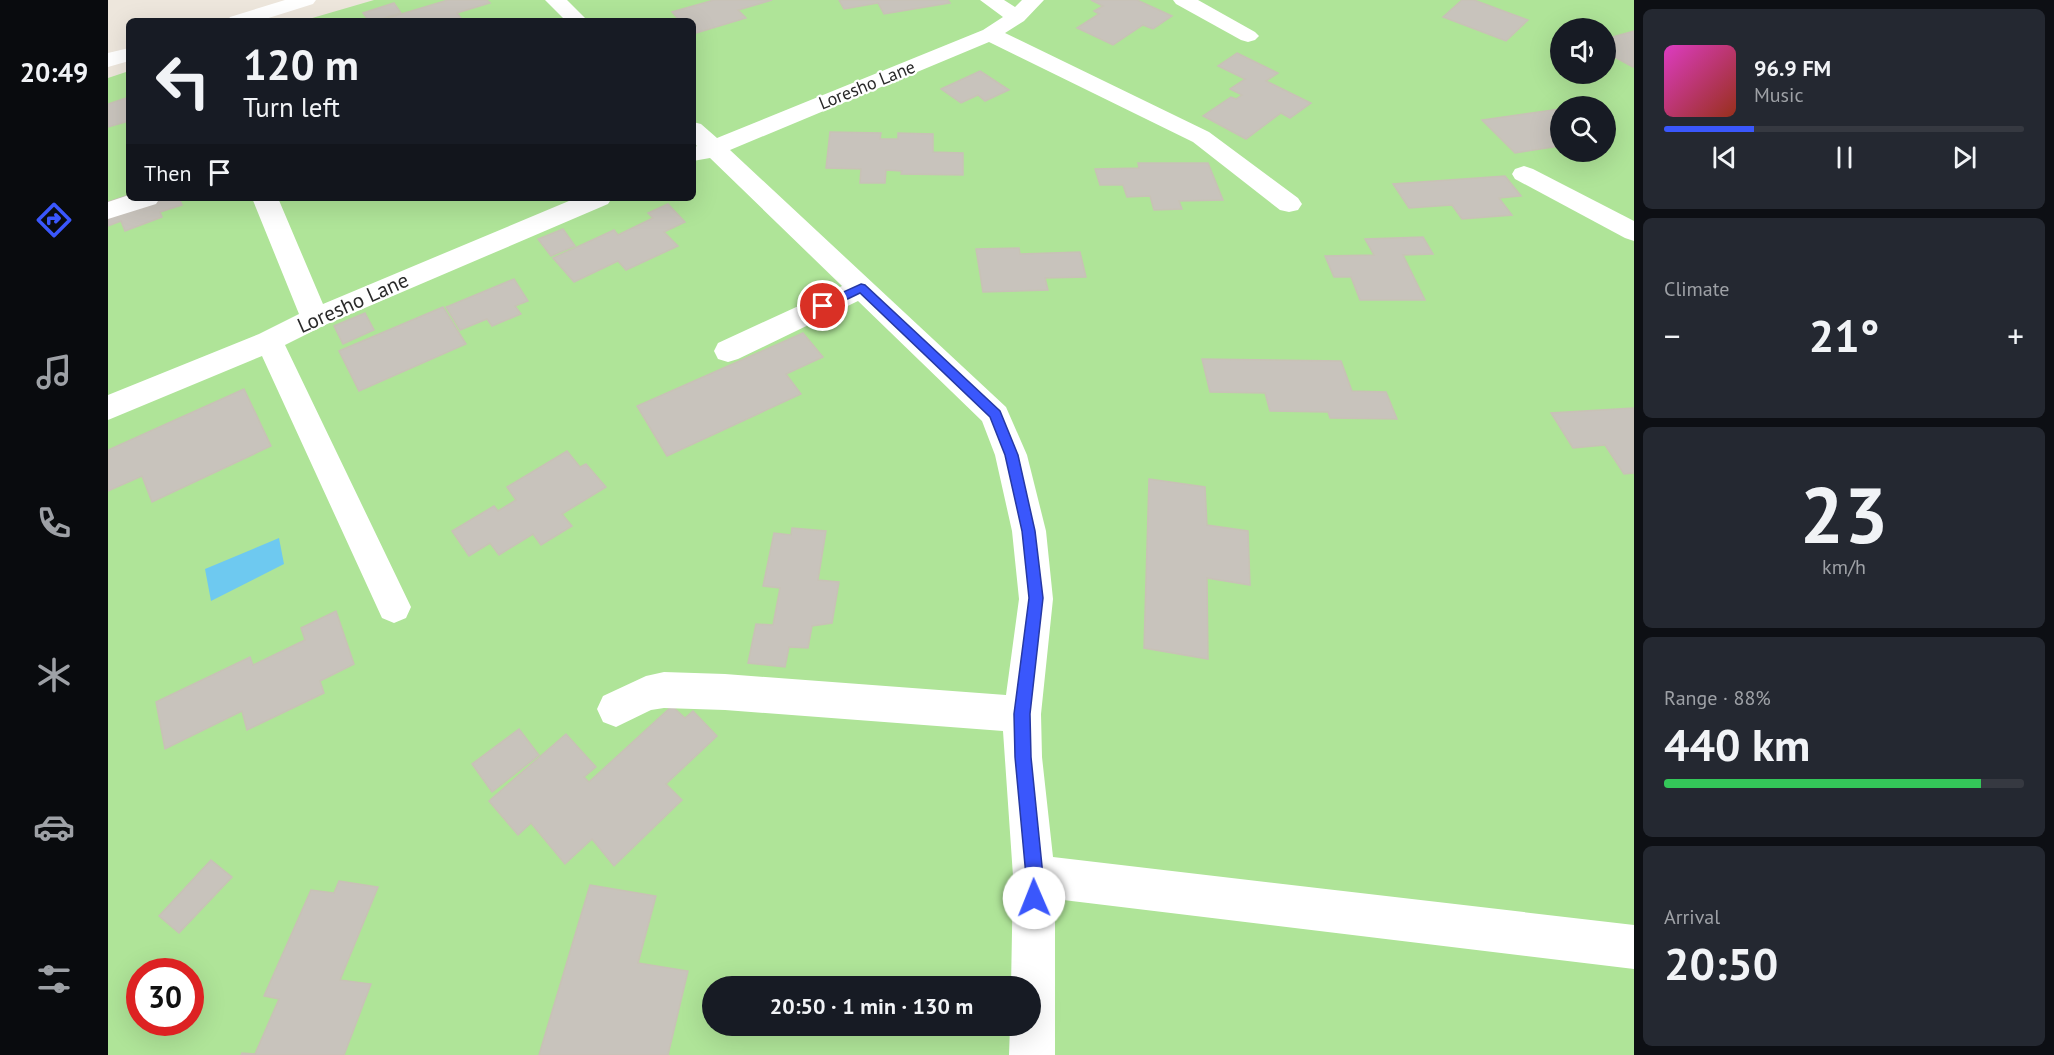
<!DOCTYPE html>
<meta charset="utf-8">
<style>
:root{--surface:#171b24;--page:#242831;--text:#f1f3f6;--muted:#9ea1a6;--line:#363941;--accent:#3a57fc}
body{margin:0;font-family:"PT Sans",sans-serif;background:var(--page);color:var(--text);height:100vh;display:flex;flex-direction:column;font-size:22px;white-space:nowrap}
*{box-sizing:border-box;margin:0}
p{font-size:20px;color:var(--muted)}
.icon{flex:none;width:33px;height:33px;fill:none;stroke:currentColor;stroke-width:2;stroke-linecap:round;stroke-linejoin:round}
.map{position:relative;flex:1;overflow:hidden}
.sheet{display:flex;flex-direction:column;gap:9px;padding:9px;background:#0d0f14;width:420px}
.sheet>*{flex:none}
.banner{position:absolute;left:18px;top:18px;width:570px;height:183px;border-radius:9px;box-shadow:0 6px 24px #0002;background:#171b24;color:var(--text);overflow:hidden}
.fabs{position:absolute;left:1442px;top:18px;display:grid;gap:12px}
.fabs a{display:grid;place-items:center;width:66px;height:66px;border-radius:50%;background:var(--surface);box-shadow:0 6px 24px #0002;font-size:30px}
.speed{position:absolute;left:18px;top:958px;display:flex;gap:12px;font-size:30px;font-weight:700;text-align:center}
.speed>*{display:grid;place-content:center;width:78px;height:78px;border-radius:50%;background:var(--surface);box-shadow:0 6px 24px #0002;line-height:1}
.speed .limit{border:9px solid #d22;background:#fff;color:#111}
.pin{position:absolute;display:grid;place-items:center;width:51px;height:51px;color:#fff;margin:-26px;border:3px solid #fff;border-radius:50%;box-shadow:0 2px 6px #0007}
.me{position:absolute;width:66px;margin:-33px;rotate:359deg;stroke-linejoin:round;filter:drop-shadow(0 0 4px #0008)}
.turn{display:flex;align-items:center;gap:21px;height:126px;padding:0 18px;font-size:27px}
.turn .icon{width:78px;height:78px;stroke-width:2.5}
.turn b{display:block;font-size:42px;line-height:51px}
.then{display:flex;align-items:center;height:57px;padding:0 18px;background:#0003;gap:12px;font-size:22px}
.big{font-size:45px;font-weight:700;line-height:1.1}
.sheet .tile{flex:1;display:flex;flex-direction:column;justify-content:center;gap:9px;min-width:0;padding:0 21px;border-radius:9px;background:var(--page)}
.sheet .dial{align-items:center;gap:0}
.dial b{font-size:78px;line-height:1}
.song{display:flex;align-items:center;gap:18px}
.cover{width:72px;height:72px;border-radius:9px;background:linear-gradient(135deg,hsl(310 70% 55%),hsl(10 70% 35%))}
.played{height:6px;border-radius:3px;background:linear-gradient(90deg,var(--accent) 25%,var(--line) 25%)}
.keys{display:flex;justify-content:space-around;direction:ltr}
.heat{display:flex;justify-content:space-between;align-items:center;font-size:33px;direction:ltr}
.charge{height:9px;border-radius:4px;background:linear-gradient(90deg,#34c759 88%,var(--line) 0)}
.trip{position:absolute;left:594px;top:976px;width:339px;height:60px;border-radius:30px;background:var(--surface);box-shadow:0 6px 24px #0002;font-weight:700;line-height:60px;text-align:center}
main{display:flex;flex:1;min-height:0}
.tab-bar{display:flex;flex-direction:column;width:108px;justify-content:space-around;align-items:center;background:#090b0e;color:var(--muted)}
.tab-bar .icon{width:42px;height:42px}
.tab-bar .on{color:var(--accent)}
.tab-bar b{font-size:27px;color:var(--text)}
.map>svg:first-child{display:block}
</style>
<main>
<nav class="tab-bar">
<b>20:49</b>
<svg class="icon on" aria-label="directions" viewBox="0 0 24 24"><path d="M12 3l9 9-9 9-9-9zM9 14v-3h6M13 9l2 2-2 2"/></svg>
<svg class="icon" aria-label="music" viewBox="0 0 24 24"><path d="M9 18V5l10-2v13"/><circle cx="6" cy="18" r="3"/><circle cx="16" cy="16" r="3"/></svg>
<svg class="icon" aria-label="phone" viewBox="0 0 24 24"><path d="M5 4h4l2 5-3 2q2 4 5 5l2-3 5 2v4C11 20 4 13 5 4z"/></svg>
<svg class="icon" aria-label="climate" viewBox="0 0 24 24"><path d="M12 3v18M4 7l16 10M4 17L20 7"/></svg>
<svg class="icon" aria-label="car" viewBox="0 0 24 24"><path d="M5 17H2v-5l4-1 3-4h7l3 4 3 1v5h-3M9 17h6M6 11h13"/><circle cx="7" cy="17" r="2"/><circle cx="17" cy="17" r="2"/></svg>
<svg class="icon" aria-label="filters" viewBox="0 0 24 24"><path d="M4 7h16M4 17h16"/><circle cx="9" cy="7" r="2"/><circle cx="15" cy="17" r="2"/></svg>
</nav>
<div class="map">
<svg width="1526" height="1055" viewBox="0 0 1526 1055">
<rect width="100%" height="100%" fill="#ede6dc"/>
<path fill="#afe498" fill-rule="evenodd" d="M266,0h1260v1055h-1526v-977l21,-7v127h564v-177h-391zM1452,28h45v46h-45zM1452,106h45v46h-45zM32,972h50v51h-50zM604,987h318v39h-318z"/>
<path fill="#6ec9f0" d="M171,538l5,26 -73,37 -6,-32z"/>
<g fill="#c8c3bc" stroke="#c8c2b6" stroke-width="1.5">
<path d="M340,0h39l3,3 -33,10 6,8h-85z"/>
<path d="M606,0h58l-34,10 8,8 -53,16v-13h-13l-8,-9z"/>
<path d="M731,0h109l2,3 -66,11 -6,-11 -34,6z"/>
<path d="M983,0h46l35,16 -19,13 -10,-4 -30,20 -36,-17 22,-14 -5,-3 9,-5z"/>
<path d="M1354,0h12l54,20 -22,21 -63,-24z"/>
<path d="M286,3l7,10 -27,8h-5l-6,-8z"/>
<path d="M1526,31v36h-1l-28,-15v-13z"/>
<path d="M1129,53l41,20 -12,8 45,22 -21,15 -9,-5 -35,26 -43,-23 28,-19 5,2 6,-4 -12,-6 15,-10 -27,-13z"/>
<path d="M872,71l29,19 -24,11 -7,-6 -17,8 -20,-14z"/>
<path d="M21,97v24l-21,6v-23z"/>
<path d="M1452,109v26l-8,1 8,10 -45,7 -33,-33z"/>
<path d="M722,132l51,1 -1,6h18v-6l35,1v18l30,1v22l-62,-1 1,-3 -16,-1 -1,13h-25l1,-14 -35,-1z"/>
<path d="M1030,163h70l15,37 -44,1 3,8 -28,1 -4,-14 -23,1 -4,-12h-23l-5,-16 44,-1z"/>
<path d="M1397,176l16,20 -22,2 13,17 -50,4 -10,-14 -43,3 -16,-24z"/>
<path d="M21,195v3h50l3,7 -22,7 2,5 -37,14 -4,-10 -13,5v-24z"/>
<path d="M560,204l17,18 -21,10 14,14 -52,24 -8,-9 -44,21 -21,-24 61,-28 4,5 35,-17 -5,-5z"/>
<path d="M455,229l12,17 -24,10 -13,-17z"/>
<path d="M1315,237l10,17 -30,1 22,45h-65l-9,-23h-17l-9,-21 49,-1 -9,-16z"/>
<path d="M911,248l1,6 60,-2 6,25 -41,1 3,12 -65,2 -7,-43z"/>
<path d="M406,279l14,22 -13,5 6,8 -29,12 -5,-7 -27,11 -14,-23z"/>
<path d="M335,307l23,37 -107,47 -20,-40z"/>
<path d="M257,313l9,17 -31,14 -9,-18z"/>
<path d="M695,333l20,24 -37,17 15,20 -134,62 -30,-50z"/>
<path d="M1094,359l139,2 11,30 34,1 11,27 -67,-1 -2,-6 -58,-1 -5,-18 -55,-1z"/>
<path d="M136,389l27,57 -119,56 -10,-26 -34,15v-41z"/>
<path d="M1526,408v65l-10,1 -19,-29 -32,3 -22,-35z"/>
<path d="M459,451l13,16 6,-3 20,23 -44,27 10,12 -31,19 -8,-11 -34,21 -9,-12 -21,13 -17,-25 42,-25 4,5 18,-11 -9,-13z"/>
<path d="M1041,479l56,8 2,38 41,6 2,54 -43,-7 1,81 -64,-11z"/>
<path d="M684,528l34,3 -8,49 21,2 -7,41 -20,3 -4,22 -19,-1 -4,20 -37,-4 8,-39 17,1 7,-37 -17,-2 11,-53 17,2z"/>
<path d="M228,611l18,53 -34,17 4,12 -77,37 -5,-19 -77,38 -9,-47 94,-45 3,8 52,-25 -4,-12z"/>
<path d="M564,706l13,12 8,-7 24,25 -51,48 16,16 -68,66 -22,-27 -27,25 -34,-41 -13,12 -29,-34 77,-67 30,33 -12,10 5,5z"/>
<path d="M411,729l20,26 -47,37 -20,-28z"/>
<path d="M103,860l21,17 -53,56 -20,-17z"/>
<path d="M231,881l39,6 -38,93 31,4 -27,71h-103l1,-2 13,1 24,-55 -15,-3 47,-106 23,3z"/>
<path d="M482,885l66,11 -18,67 50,8 -20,84h-129z"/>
</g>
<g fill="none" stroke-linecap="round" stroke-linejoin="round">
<g fill="#fff" fill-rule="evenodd">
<path d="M177,0h31l-3,4 -54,17h-32l3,-4z"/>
<path d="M437,0h22l21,21h-22z"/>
<path d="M872,0h24l11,7 7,-7h22l-20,21 -19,12 204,99 89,66 4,6 -4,6 -9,2 -9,-2 -87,-68 -204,-100 -259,108 276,257 21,48 19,76 7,68 -12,115 1,43 11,100 581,68v44l-579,-70v156h-46l1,-29h20v-39h-19l2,-111 -10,-145 -278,-21 -61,-2 -13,2 -35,17 -13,-5 -6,-13 6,-13 43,-20 18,-4 61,2 281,21 13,-96 -7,-68 -17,-76 -13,-34 -124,-120 -120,58 -10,3 -10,-3 -4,-8 4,-8 124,-57 -132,-128 -17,3v-13l4,-2 -4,-4v-20l8,2 16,14 266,-108 20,-13z"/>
<path d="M1065,0h25l57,32 4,4 -4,4 -7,2 -7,-2 -65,-36z"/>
<path d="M21,48v13l-21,6v-14z"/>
<path d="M1416,166l9,3 101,52v20l-9,-3 -110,-59 -3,-5 3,-5z"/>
<path d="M21,195v3h31l-4,6 -48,15v-17z"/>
<path d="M144,198h26l45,106 253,-106h36l-4,6 -283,121 -40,20 126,262 -5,11 -12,5 -12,-5 -120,-262 -154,64v-25l151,-61 40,-20z"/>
</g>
</g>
<path fill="#3a57fc" stroke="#2639a4" stroke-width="1.5" d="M753,284l4,1 135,126 18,44 17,76 8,67 -13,116 1,43 12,119v22l-3,6 -6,3 -6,-3 -3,-6 1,-22 -11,-119 -1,-43 15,-116 -7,-67 -17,-76 -15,-38 -130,-124 -33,16 -4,1 -6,-4 2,-3z"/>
<g text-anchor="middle" stroke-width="4.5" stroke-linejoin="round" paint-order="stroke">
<g font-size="18" fill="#2a2a2a" stroke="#fff">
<text transform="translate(759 85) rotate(-22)" y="6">Loresho Lane</text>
</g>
<g font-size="21" fill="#2a2a2a" stroke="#fff">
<text transform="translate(245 303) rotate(-24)" y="7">Loresho Lane</text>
</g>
</g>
</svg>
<div class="fabs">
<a><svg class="icon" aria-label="sound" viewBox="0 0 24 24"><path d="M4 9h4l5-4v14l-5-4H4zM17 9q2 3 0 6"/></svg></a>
<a><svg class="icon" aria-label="search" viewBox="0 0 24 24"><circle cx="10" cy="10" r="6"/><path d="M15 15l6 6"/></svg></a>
</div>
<div class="speed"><div class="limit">30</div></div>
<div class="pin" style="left:715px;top:306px;background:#d93025"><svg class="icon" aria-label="arrive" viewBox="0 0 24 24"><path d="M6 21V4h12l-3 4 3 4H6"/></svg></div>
<svg class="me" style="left:926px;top:898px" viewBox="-20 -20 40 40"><circle r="19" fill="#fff"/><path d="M0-13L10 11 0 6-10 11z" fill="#3a57fc"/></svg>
<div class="trip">20:50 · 1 min · 130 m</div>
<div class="banner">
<div class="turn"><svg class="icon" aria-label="left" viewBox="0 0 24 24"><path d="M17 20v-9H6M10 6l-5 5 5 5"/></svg><div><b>120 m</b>Turn left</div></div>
<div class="then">Then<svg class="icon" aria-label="arrive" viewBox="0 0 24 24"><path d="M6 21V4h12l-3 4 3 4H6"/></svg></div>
</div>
</div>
<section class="sheet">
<div class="tile">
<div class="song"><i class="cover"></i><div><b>96.9 FM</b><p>Music</p></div></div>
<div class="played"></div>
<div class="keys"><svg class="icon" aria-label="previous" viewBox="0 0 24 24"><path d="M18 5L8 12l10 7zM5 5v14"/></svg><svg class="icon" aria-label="pause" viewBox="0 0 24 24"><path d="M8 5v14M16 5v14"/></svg><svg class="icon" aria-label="next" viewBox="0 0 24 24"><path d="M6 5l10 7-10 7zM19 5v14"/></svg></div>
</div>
<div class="tile"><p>Climate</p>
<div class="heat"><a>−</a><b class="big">21°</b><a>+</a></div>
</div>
<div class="tile dial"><b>23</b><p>km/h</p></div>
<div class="tile"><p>Range · 88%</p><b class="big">440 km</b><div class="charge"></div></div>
<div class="tile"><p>Arrival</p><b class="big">20:50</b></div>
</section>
</main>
